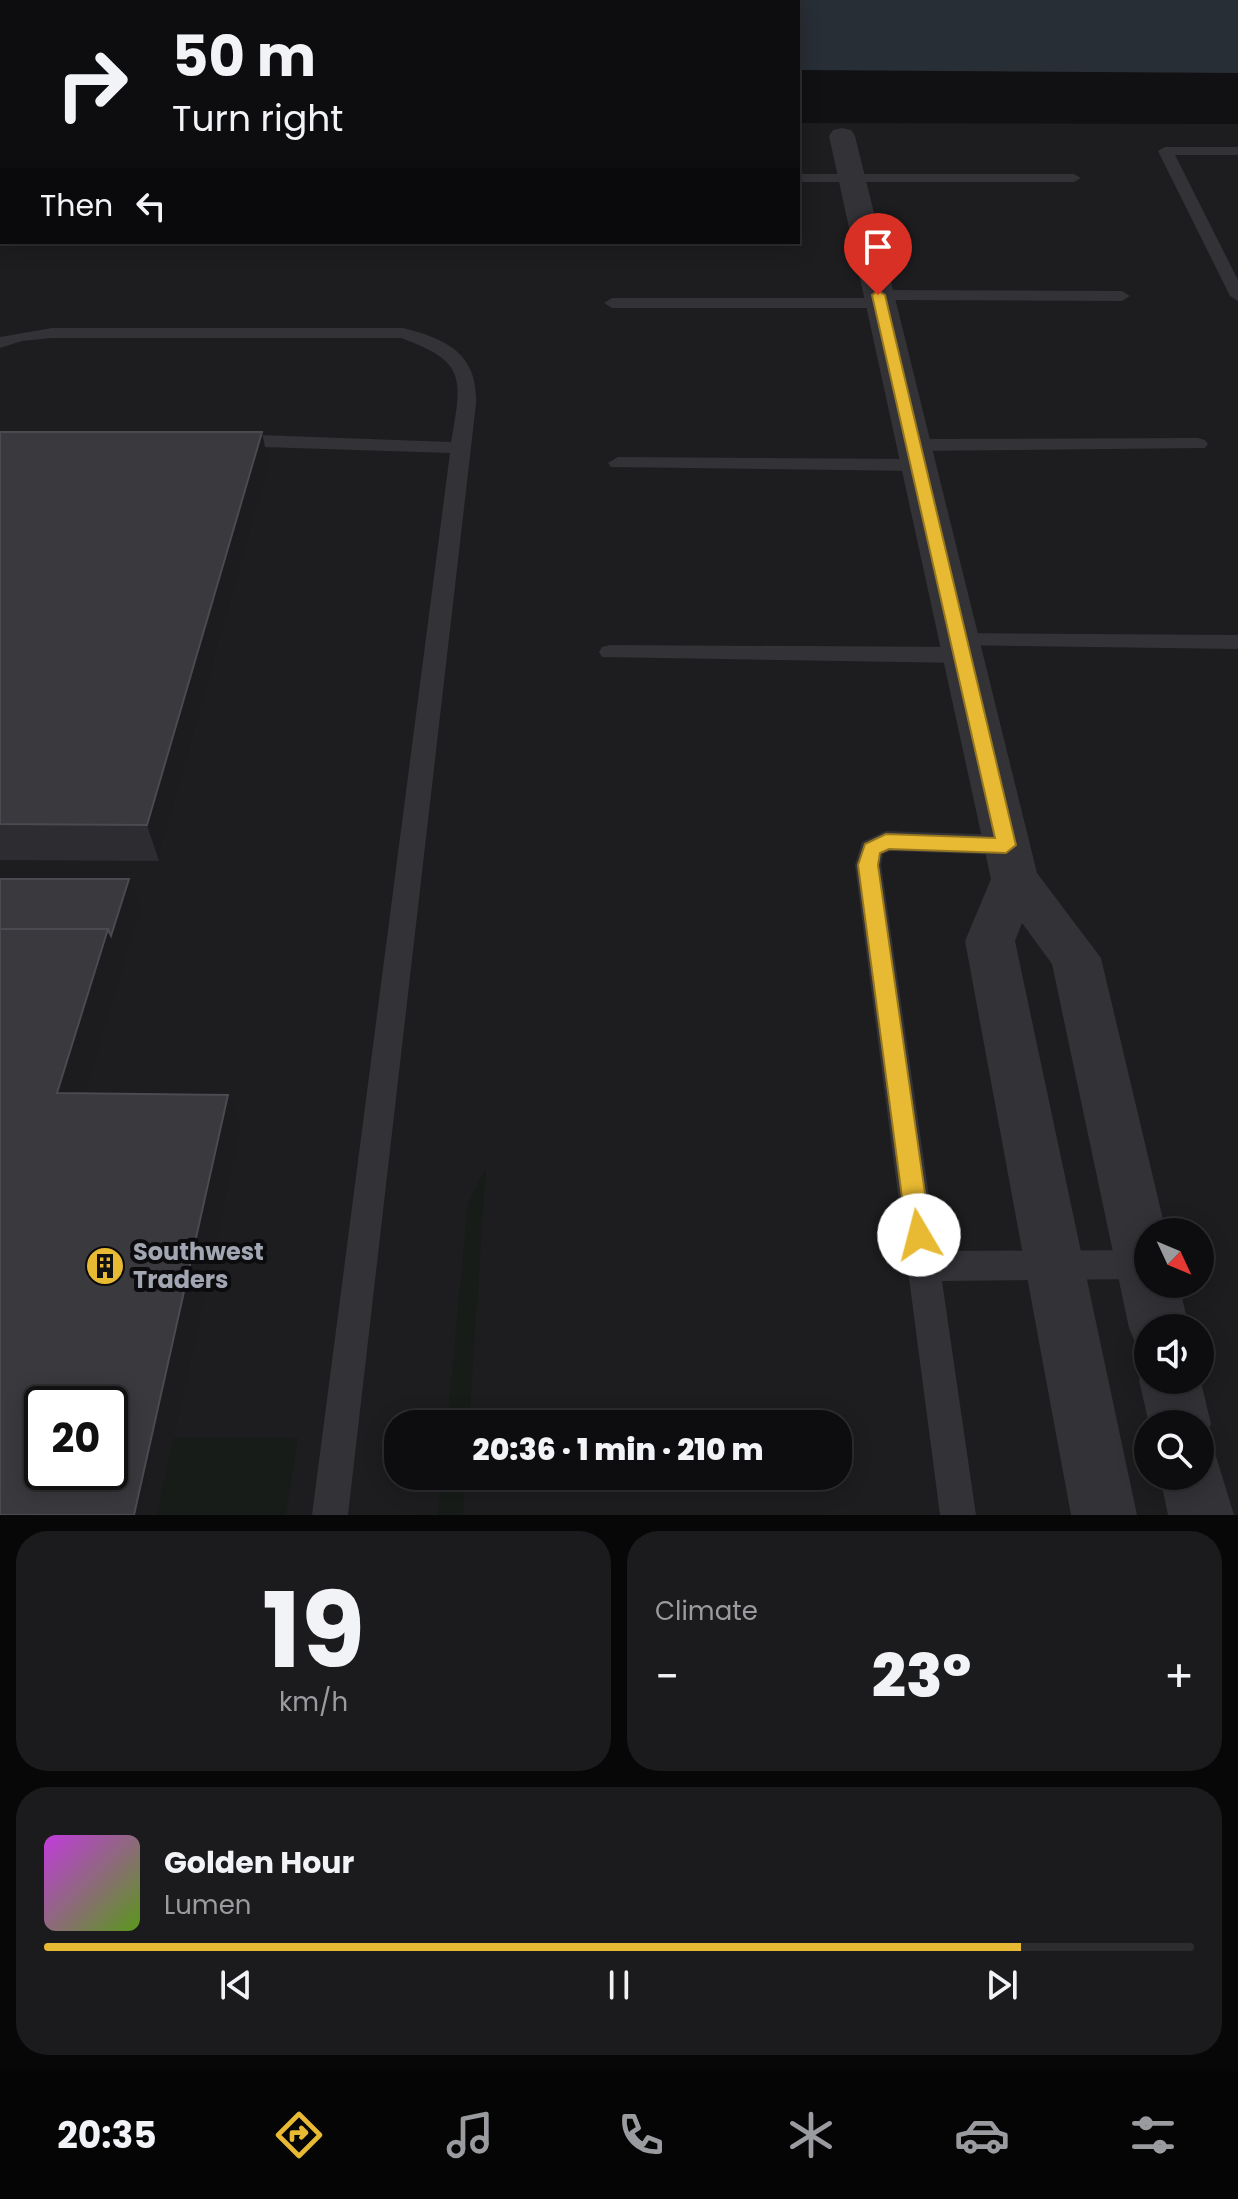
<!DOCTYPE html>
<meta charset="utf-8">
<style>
:root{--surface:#0d0c0e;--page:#1b1a1c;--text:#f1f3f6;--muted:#9a9b9e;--line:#2d2c2e;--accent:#e8b932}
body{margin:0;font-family:Poppins,sans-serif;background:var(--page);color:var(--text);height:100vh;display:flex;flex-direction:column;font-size:30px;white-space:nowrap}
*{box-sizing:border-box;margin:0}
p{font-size:26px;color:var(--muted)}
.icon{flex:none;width:44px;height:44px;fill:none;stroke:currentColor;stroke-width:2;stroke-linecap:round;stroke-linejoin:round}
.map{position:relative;height:1515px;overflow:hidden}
.panel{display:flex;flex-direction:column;gap:16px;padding:16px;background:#070708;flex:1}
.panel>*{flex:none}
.top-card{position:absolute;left:0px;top:0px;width:800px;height:244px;box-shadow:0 4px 20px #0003,0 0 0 2px var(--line);background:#0d0c0e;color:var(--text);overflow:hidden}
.needle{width:52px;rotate:134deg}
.buttons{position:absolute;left:1134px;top:1218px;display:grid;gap:16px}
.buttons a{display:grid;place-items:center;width:80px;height:80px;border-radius:50%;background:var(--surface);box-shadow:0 4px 20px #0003,0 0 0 2px var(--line);font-size:40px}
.speed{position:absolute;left:24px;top:1386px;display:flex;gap:16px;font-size:40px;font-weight:700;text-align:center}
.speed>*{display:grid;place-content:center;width:104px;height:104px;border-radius:50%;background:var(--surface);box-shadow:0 4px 20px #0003,0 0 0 2px var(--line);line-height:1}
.speed .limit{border:4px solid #111;border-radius:12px;background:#fff;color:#111}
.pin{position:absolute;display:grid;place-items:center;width:68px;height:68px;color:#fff;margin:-82px -34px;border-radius:50% 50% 50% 0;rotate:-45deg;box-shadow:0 0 8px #0007}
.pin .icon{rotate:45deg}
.me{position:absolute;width:88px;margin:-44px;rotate:352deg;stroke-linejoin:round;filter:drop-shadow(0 0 6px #0008)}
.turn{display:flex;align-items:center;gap:28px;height:168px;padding:0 40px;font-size:36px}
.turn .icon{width:104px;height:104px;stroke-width:2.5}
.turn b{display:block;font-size:56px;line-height:68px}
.then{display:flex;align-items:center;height:76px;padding:0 40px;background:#0003;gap:16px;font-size:30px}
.big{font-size:60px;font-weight:800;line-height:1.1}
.panel .tile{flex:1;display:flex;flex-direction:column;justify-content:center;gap:12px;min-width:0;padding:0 28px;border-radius:32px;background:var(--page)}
.panel .dial{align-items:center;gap:0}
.dial b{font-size:104px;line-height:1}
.song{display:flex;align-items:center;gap:24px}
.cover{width:96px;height:96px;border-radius:12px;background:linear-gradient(135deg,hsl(290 70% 55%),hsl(90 70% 35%))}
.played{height:8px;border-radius:4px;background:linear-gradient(90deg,var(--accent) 85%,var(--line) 85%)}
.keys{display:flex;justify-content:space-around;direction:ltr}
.heat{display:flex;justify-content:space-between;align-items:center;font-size:44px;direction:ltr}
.panel .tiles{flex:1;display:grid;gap:16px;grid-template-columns:1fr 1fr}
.tile:last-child{grid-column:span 2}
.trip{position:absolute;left:384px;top:1410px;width:468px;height:80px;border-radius:32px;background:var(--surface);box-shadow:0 4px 20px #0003,0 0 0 2px var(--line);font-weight:800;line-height:80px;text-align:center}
.tab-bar{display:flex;height:128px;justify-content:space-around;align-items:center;background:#050506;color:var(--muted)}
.tab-bar .icon{width:56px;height:56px}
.tab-bar .selected{color:var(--accent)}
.tab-bar b{font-size:36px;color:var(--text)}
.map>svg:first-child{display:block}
</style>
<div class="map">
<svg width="1238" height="1515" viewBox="0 0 1238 1515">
<rect width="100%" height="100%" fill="#111012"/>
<path fill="#1d1d1f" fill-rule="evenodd" d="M798,123l440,1v1391h-1238v-1361l2,-3v91h796zM1148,1232h52v52h-52zM1148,1328h52v52h-52zM42,1404h68v68h-68zM398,1424h440v52h-440zM1148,1424h52v52h-52z"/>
<g fill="#171c18">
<path d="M486,1167l-17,257h-22l21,-220z"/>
<path d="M173,1438h125l-12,77h-129z"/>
<path d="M442,1476h24l-3,39h-25z"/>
</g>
<g fill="#282e35">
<path d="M0,0h523l-521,2v71z"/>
<path d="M541,0h697v73l-440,-3v-68z"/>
</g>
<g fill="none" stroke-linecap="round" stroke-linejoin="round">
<g fill="#323237" fill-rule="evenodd">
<path d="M1238,147v8h-63l63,125v21l-8,-5 -72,-145 7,-4z"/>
<path d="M798,174h276l7,4 -7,4h-276z"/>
<path d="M878,290l244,1 8,5 -8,5 -236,-1v7l-6,1h-268l-8,-5 8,-5h260v-7z"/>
<path d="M52,328h351c44,11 75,26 73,76l-128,1111h-36l138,-1062 -216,-7 -10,-6 10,-6 217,8c11,-64 16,-80 -50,-104h-349l-30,3 -22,7v-11z"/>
<path d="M1198,438l7,2 3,4 -3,4 -292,3 -10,-6 10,-6z"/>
<path d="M618,457l300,2 10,6 -10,6 -307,-4 -3,-4z"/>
<path d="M959,633l279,2v14l-287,-4 -3,-5z"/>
<path d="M610,645l352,2 11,8 -11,8 -360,-6 -3,-5 3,-5z"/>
<path d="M886,831l120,4 9,3 4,7 -4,7 -9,3 -116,-4 -7,3 -2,11 56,386 211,-1v28l-4,1 -202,2 34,234h-36l-85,-650 7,-23z"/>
</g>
<g fill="#323237" fill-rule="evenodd">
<path d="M842,128l9,2 4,6 182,737 64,85 65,274h-18v52h31l10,44h-41v25l-10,-4 -9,-21 -77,-364 -30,-41 -7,18 122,574h-66l-106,-574 26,-62 -162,-743 4,-6z"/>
<path d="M1148,1359v21l52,-2 11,46 -11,23 15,6 19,62h-66l-8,-39h40v-52h-51l-10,-44z"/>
</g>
</g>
<path fill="#2d2c30" d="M0,432l269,35 -110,394 -159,-1z"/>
<g fill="#1c1b1e">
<path d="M262,432l7,35 -110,394 -12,-36z"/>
<path d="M129,879l11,29 -17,57 -12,-29z"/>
<path d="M108,929l15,36 -49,161 -17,-33z"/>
<path d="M228,1095l12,33 -83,387h-23z"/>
</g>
<g fill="#39393e" stroke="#4a4a50" stroke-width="2" fill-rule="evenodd">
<path d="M0,432h262l-115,393 -147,-1z"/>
<path d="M0,879h129l-18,57 -3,-7h-108z"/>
<path d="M0,929h108l-51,164 171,2 -94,420h-134zM42,1404h68v68h-68z"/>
</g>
<path fill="#e8b932" stroke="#977820" stroke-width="2" d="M878,291l7,4 131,550 -10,8 -117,-4 -9,4 -2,12 53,370 -4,8 -8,4 -9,-4 -3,-8 -49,-370 7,-21 21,-10 109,4 -123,-543z"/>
<defs>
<symbol id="building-disc" viewBox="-11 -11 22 22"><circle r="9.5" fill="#e8b932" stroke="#0c0b0d"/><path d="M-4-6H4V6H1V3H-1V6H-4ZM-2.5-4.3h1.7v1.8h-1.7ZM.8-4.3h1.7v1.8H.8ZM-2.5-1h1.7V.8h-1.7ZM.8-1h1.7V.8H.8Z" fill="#111"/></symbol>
</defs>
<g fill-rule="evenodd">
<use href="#building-disc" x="83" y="1244" width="44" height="44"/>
</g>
<g text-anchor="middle" stroke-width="8" stroke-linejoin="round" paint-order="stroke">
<g font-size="24" font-weight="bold" fill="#a2a6b2" stroke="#0c0b0d" text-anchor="start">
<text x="133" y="1260">Southwest<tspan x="133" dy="28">Traders</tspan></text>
</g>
</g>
</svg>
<div class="buttons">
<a><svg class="needle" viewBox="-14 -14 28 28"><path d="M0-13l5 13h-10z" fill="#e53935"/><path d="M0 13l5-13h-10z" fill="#9a9b9e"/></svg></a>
<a><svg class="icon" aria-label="sound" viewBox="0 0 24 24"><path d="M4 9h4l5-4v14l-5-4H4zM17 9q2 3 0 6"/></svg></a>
<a><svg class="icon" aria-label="search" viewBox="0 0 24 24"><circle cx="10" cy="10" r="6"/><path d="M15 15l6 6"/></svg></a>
</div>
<div class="speed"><div class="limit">20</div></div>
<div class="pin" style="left:878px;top:295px;background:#d93025"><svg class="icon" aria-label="arrive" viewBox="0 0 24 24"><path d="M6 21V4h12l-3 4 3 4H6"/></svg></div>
<svg class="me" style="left:919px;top:1235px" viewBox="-20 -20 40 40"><circle r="19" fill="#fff"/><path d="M0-13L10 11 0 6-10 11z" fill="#e8b932"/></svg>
<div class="trip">20:36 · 1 min · 210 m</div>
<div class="top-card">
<div class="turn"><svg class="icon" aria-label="right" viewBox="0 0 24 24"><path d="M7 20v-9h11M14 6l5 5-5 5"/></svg><div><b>50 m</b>Turn right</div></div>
<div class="then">Then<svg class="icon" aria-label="left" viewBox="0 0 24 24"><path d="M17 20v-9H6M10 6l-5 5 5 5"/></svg></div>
</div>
</div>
<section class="panel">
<div class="tiles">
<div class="tile dial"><b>19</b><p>km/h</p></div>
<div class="tile"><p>Climate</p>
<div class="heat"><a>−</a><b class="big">23°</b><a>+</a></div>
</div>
<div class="tile">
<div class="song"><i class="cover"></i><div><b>Golden Hour</b><p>Lumen</p></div></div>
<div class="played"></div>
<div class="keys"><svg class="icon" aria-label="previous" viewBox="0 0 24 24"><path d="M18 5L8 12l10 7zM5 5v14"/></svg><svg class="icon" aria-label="pause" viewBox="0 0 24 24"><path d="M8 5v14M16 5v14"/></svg><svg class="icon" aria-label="next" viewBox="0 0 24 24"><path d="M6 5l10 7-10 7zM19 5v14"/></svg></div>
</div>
</div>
</section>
<nav class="tab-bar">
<b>20:35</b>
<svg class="icon selected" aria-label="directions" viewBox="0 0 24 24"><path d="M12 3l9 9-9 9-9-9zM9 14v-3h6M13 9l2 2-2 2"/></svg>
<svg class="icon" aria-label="music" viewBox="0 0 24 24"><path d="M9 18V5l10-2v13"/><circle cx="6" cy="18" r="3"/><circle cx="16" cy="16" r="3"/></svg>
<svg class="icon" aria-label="phone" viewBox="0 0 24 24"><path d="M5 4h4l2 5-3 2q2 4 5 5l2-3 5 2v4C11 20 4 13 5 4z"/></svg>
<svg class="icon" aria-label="climate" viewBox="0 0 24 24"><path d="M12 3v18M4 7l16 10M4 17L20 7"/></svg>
<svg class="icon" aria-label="car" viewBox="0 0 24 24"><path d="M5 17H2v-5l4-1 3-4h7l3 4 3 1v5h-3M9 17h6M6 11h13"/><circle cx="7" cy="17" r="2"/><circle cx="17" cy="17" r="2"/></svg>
<svg class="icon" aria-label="filters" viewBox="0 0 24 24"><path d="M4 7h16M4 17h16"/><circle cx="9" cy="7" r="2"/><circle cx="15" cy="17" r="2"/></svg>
</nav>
